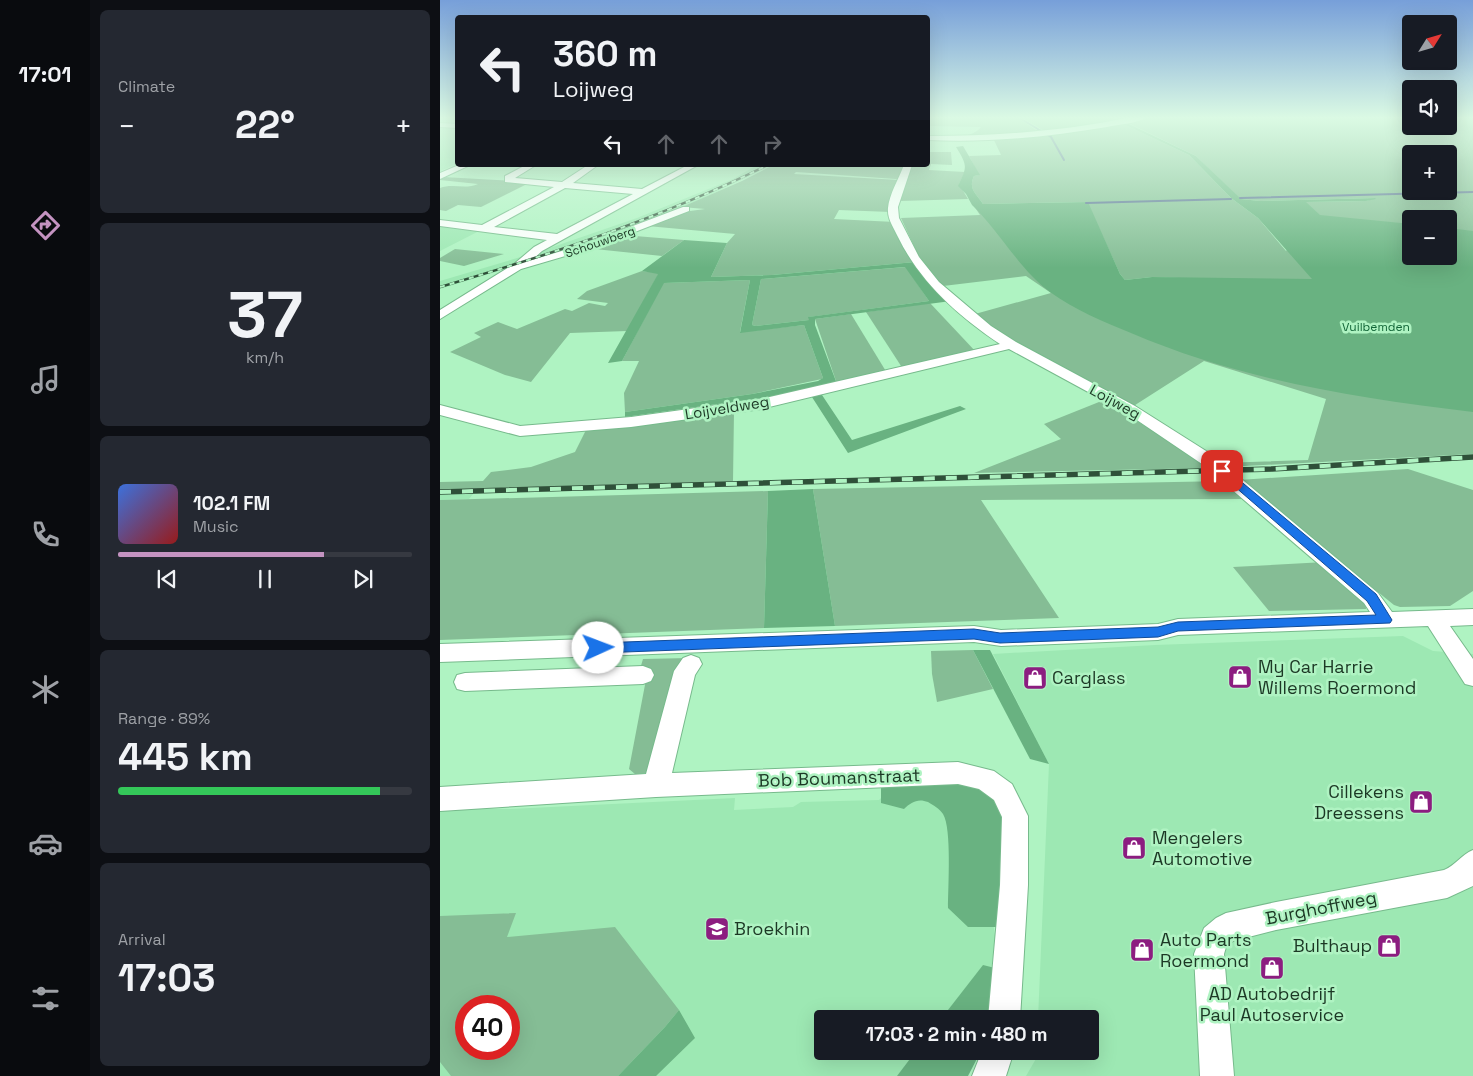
<!DOCTYPE html>
<meta charset="utf-8">
<style>
:root{--surface:#171b24;--page:#242831;--text:#f1f3f6;--muted:#9ea1a6;--line:#363941;--accent:#c493c1}
body{margin:0;font-family:"Space Grotesk",sans-serif;background:var(--page);color:var(--text);height:100vh;display:flex;flex-direction:column;font-size:19px;white-space:nowrap}
*{box-sizing:border-box;margin:0}
p{font-size:16px;color:var(--muted)}
.icon{flex:none;width:28px;height:28px;fill:none;stroke:currentColor;stroke-width:2;stroke-linecap:round;stroke-linejoin:round}
.map{position:relative;flex:1;overflow:hidden}
.drawer{display:flex;flex-direction:column;gap:10px;padding:10px;background:#0d0f14;width:350px}
.drawer>*{flex:none}
.guide{position:absolute;left:15px;top:15px;width:475px;height:152px;border-radius:5px;box-shadow:0 5px 20px #0002;background:#171b24;color:var(--text);overflow:hidden}
.needle{width:32px;rotate:53deg}
.buttons{position:absolute;left:962px;top:15px;display:grid;gap:10px}
.buttons a{display:grid;place-items:center;width:55px;height:55px;border-radius:5px;background:var(--surface);box-shadow:0 5px 20px #0002;font-size:25px}
.speed{position:absolute;left:15px;top:995px;display:flex;gap:10px;font-size:25px;font-weight:700;text-align:center}
.speed>*{display:grid;place-content:center;width:65px;height:65px;border-radius:50%;background:var(--surface);box-shadow:0 5px 20px #0002;line-height:1}
.speed .limit{border:8px solid #d22;background:#fff;color:#111}
.pin{position:absolute;display:grid;place-items:center;width:42px;height:42px;color:#fff;margin:-21px;border-radius:10px;box-shadow:0 2px 8px #0006}
.me{position:absolute;width:55px;margin:-28px;rotate:88deg;stroke-linejoin:round;filter:drop-shadow(0 0 4px #0008)}
.turn{display:flex;align-items:center;gap:18px;height:105px;padding:0 15px;font-size:22px}
.turn .icon{width:65px;height:65px;stroke-width:2.5}
.turn b{display:block;font-size:35px;line-height:42px}
.lanes{display:flex;align-items:center;height:48px;padding:0 15px;background:#0003;justify-content:center;gap:25px;direction:ltr}
.lanes .off{opacity:.35}
.big{font-size:38px;font-weight:700;line-height:1.1}
.drawer .tile{flex:1;display:flex;flex-direction:column;justify-content:center;gap:8px;min-width:0;padding:0 18px;border-radius:8px;background:var(--page)}
.drawer .dial{align-items:center;gap:0}
.dial b{font-size:65px;line-height:1}
.song{display:flex;align-items:center;gap:15px}
.cover{width:60px;height:60px;border-radius:8px;background:linear-gradient(135deg,hsl(220 70% 55%),hsl(0 70% 35%))}
.played{height:5px;border-radius:2px;background:linear-gradient(90deg,var(--accent) 70%,var(--line) 70%)}
.keys{display:flex;justify-content:space-around;direction:ltr}
.heat{display:flex;justify-content:space-between;align-items:center;font-size:28px;direction:ltr}
.charge{height:8px;border-radius:4px;background:linear-gradient(90deg,#34c759 89%,var(--line) 0)}
.trip{position:absolute;left:374px;top:1010px;width:285px;height:50px;border-radius:5px;background:var(--surface);box-shadow:0 5px 20px #0002;font-weight:700;line-height:50px;text-align:center}
main{display:flex;flex:1;min-height:0}
.tabs{display:flex;flex-direction:column;width:90px;justify-content:space-around;align-items:center;background:#090b0e;color:var(--muted)}
.tabs .icon{width:35px;height:35px}
.tabs .current{color:var(--accent)}
.tabs b{font-size:22px;color:var(--text)}
.map>svg:first-child{display:block}
</style>
<main>
<nav class="tabs">
<b>17:01</b>
<svg class="icon current" aria-label="directions" viewBox="0 0 24 24"><path d="M12 3l9 9-9 9-9-9zM9 14v-3h6M13 9l2 2-2 2"/></svg>
<svg class="icon" aria-label="music" viewBox="0 0 24 24"><path d="M9 18V5l10-2v13"/><circle cx="6" cy="18" r="3"/><circle cx="16" cy="16" r="3"/></svg>
<svg class="icon" aria-label="phone" viewBox="0 0 24 24"><path d="M5 4h4l2 5-3 2q2 4 5 5l2-3 5 2v4C11 20 4 13 5 4z"/></svg>
<svg class="icon" aria-label="climate" viewBox="0 0 24 24"><path d="M12 3v18M4 7l16 10M4 17L20 7"/></svg>
<svg class="icon" aria-label="car" viewBox="0 0 24 24"><path d="M5 17H2v-5l4-1 3-4h7l3 4 3 1v5h-3M9 17h6M6 11h13"/><circle cx="7" cy="17" r="2"/><circle cx="17" cy="17" r="2"/></svg>
<svg class="icon" aria-label="filters" viewBox="0 0 24 24"><path d="M4 7h16M4 17h16"/><circle cx="9" cy="7" r="2"/><circle cx="15" cy="17" r="2"/></svg>
</nav>
<section class="drawer">
<div class="tile"><p>Climate</p>
<div class="heat"><a>−</a><b class="big">22°</b><a>+</a></div>
</div>
<div class="tile dial"><b>37</b><p>km/h</p></div>
<div class="tile">
<div class="song"><i class="cover"></i><div><b>102.1 FM</b><p>Music</p></div></div>
<div class="played"></div>
<div class="keys"><svg class="icon" aria-label="previous" viewBox="0 0 24 24"><path d="M18 5L8 12l10 7zM5 5v14"/></svg><svg class="icon" aria-label="pause" viewBox="0 0 24 24"><path d="M8 5v14M16 5v14"/></svg><svg class="icon" aria-label="next" viewBox="0 0 24 24"><path d="M6 5l10 7-10 7zM19 5v14"/></svg></div>
</div>
<div class="tile"><p>Range · 89%</p><b class="big">445 km</b><div class="charge"></div></div>
<div class="tile"><p>Arrival</p><b class="big">17:03</b></div>
</section>
<div class="map">
<svg width="1033" height="1076" viewBox="0 0 1033 1076">
<rect width="100%" height="100%" fill="#aff3c2"/>
<g fill="#9de8b3" fill-rule="evenodd">
<path d="M0,117h17v47l-17,7z"/>
<path d="M317,165h16l-78,37 -80,30 -84,29 -91,28v-8l104,-31 93,-32 96,-39z"/>
<path d="M0,223l47,4 -47,24z"/>
<path d="M37,489l-8,10 -29,1v-10z"/>
<path d="M963,636l30,15 40,3v422h-447l11,-19v-6h53v-32h-52l11,-255 -56,-110 162,-9z"/>
<path d="M522,787l31,135 2,14 -9,83h-164v32h144l-21,25h-505v-267h70l225,-11 -1,12 59,-3 8,-5 78,-2 11,-11zM26,1006h43v43h-43z"/>
</g>
<g fill="#85bd95" fill-rule="evenodd">
<path d="M488,117h88l25,16 -113,4v-2c15,1 42,6 53,-8l-53,-1z"/>
<path d="M581,117h91l5,4 -71,11z"/>
<path d="M708,117h263v9h38v-9h24v337l-246,13 -6,-4 87,-3 18,-61 -122,-38 -72,46 -134,-75 -23,-18 76,-21 -25,-17 -83,10 -25,-31 -17,-37 79,-3 -6,-9 150,76 55,-4 -27,-1 -27,3 -5,-6 -33,-72 -104,2c-7,-11 -15,-15 -9,-28l5,-1 -10,-19 32,-1 -8,-17 130,-14 66,31 42,43 27,20 28,33 32,-37 -13,-12 61,-1 9,-3 -115,3 -20,-2 -44,-43 -70,-34zM971,154h38v37h-38zM971,219h38v37h-38z"/>
<path d="M488,152h23l1,13 -21,-1 -2,6 36,2 -6,12 9,15 -69,2 12,-36h17z"/>
<path d="M333,165h133l-5,13 -5,1 -100,-7 -2,2 105,6 -8,32 -52,-2 -5,9 61,3 20,40 -143,13 -61,2 16,-34 8,-9 -88,-8 43,-15 15,-2 -23,-2 60,-26z"/>
<path d="M3,177l88,5 -50,25 -23,-2 -12,6 -6,-1v-22c13,-5 25,2 38,-4l-38,-4z"/>
<path d="M183,235l61,5 -22,16 -77,-8z"/>
<path d="M15,249l49,5 -40,12 -24,-5v-3z"/>
<path d="M466,267l23,34 -120,16v3l-53,6 -4,-1 9,-46z"/>
<path d="M202,271l17,2 -32,58 -57,2 -39,49 -26,-7 -55,-23 31,-15 -7,-4 24,-11 19,7 48,-20 7,2 17,-8 16,3 3,-3 -31,-4 10,-8z"/>
<path d="M310,280l-10,52 64,-7 19,53 -1,1 -70,15 -127,18 -1,-19 15,-32h-17l41,-78z"/>
<path d="M490,303l46,49 -73,17 -37,-57z"/>
<path d="M411,314l36,59 -50,11 -22,-65z"/>
<path d="M664,400l107,68 -237,5 87,-34 -17,-15z"/>
<path d="M294,411l-1,70 -162,7 -131,2v-8l43,-1 8,-9 40,-5 44,-15 12,-24z"/>
<path d="M968,469l65,21v101l-23,15 -50,1 -6,-2 -155,-125z"/>
<path d="M787,481l22,18 -268,1 78,118 -224,8 -22,-137z"/>
<path d="M328,491l-4,137 -324,12v-140z"/>
<path d="M885,562l40,35 1,12 -97,2 -36,-44z"/>
<path d="M533,650l20,39 -56,13 -5,-28 -1,-23z"/>
<path d="M249,658l-33,115 -21,1 -6,-5 19,-100h-8l3,-10z"/>
<path d="M76,913l-9,24 108,-10 64,83 -14,17 -47,49h-167l-11,-14v-146zM26,1006h43v43h-43z"/>
</g>
<g fill="#69b281" fill-rule="evenodd">
<path d="M687,123l69,33 45,43 19,2 115,-3 1,1 -10,2 -60,1 14,13 91,9v32h38v-28l24,3v181c-117,-14 -232,-32 -342,-79 -27,-11 -56,-23 -81,-41 -31,-23 -50,-60 -78,-87l-6,-11 -8,-8c9,-19 10,-20 -2,-39l7,-1 17,29 -6,1c-6,13 2,17 9,28l105,-2 32,72 5,6 27,-3 160,2 -54,-61 -27,-20 -42,-43 -66,-31z"/>
<path d="M244,240l43,3 -16,34 61,-2 143,-13 36,39 -136,18v6l22,59 -63,12 -149,21v-5l127,-18 66,-13 5,-3 -19,-53 -64,8 10,-53 -86,3 -42,78 -14,2 50,-89 -16,-3zM465,267l24,34 -121,16 1,3 -53,6 -4,-1 9,-46z"/>
<path d="M380,392l32,48 108,-34 6,3 -118,44 -38,-59z"/>
<path d="M373,489l22,137 -71,2 4,-137z"/>
<path d="M533,650h17l59,114 -19,-5z"/>
<path d="M515,782l23,3 25,20 -3,122h-32l-20,-19c0,-19 4,-80 -5,-94 -3,-5 -10,-9 -15,-12 -10,-4 -17,0 -24,7l-23,-6v-19z"/>
<path d="M543,965l12,3 -6,51h-48z"/>
<path d="M239,1010l16,28 -39,38h-38l47,-49z"/>
<path d="M476,1051h65l-13,25h-71z"/>
</g>
<g fill="none" stroke-linecap="round" stroke-linejoin="round">
<g stroke="#566a93" stroke-width="2">
<path d="M578,117l33,20 13,23"/>
<path d="M800,198l233,-6"/>
<path d="M646,203l145,-4"/>
</g>
<defs>
<g id="minor">
<path d="M692,117h15c-10,7 -28,7 -40,10 -59,10 -120,16 -179,13v-4c69,0 137,-5 204,-19z"/>
<path d="M0,123l18,1v4l-18,-1z"/>
<path d="M19,165h11l-30,14v-6z"/>
<path d="M86,165h10l-21,13 47,4 26,-17h10l-25,18 69,6 46,-24h10l-156,86 -10,9 56,-17 95,-36h6v4l-93,36 -75,22 -81,50v-9l74,-46 20,-17 13,-7 -107,-14v-6l42,5 72,-38 -49,-5v-6zM125,188l68,6 -76,40 -63,-7z"/>
<path d="M464,165h8l-14,42 1,11 20,39 20,25 52,44 25,16 119,64 79,50 164,137 14,19 81,-3v16l-23,1 23,33v27l-8,-2 -37,-58 -250,9 -20,5 -157,6 -27,-4 -534,20v-18l534,-18 27,4 157,-6 20,-5 192,-7 -6,-9 -162,-139 -77,-52 -116,-63 -248,60 -130,18 -111,9 -80,-21v-10l80,21 111,-9 130,-18 239,-55c-42,-28 -80,-62 -102,-107 -4,-9 -11,-18 -10,-29 1,-13 11,-30 16,-43z"/>
<path d="M251,655l8,3 3,6 -7,11 -23,98 286,-11 36,9 18,13 16,32v69l-8,134h-32l12,-134 2,-68 -8,-17 -15,-11 -21,-5 -302,13 -216,14v-24l206,-13 28,-103 9,-13z"/>
<path d="M203,666l8,3 3,6 -3,6 -8,3 -178,7 -8,-2 -3,-7 3,-7 8,-2z"/>
<path d="M1033,850v36l-26,12 -171,32 -43,11 -7,6 -2,7 10,122h-34l-6,-122 10,-26 12,-10 10,-5 50,-11 168,-32c12,-5 17,-15 29,-20z"/>
<path d="M542,1051h32l-8,25h-34z"/>
</g>
</defs>
<use href="#minor" stroke="#77ba8c" stroke-width="2"/>
<use href="#minor" fill="#fff" fill-rule="evenodd"/>
<defs>
<path id="rail-far1" d="M0,287c113,-33 223,-70 328,-122"/>
<path id="rail" d="M0,492l832,-23 201,-12"/>
</defs>
<use href="#rail-far1" stroke="#2f5039" stroke-width="2.5"/>
<use href="#rail" stroke="#2f5039" stroke-width="5.5"/>
<use href="#rail-far1" stroke="#aff3c2" stroke-width="2" stroke-dasharray="5" stroke-linecap="butt"/>
<use href="#rail" stroke="#aff3c2" stroke-width="4" stroke-dasharray="11" stroke-linecap="butt"/>
</g>
<linearGradient id="sky" x2="0" y2="1"><stop stop-color="#779fd9"/><stop offset="0.44" stop-color="#dbfae4"/><stop offset="1" stop-color="#dbfae4" stop-opacity="0"/></linearGradient>
<rect width="1033" height="268" fill="url(#sky)"/>
<path fill="#1a73e8" stroke="#114b97" d="M782,468l4,1 150,125 16,26 -2,3 -212,8 -20,6 -158,6 -26,-4 -376,14 -5,-1 -2,-4 2,-3 5,-2 376,-14 26,4 158,-6 20,-5 198,-7 -9,-14 -148,-128 -2,-2z"/>
<defs>
<symbol id="shop-square" viewBox="-11 -11 22 22"><rect x="-9" y="-9" width="18" height="18" rx="4" fill="#8c1d80" stroke="#aff3c2"/><path d="M-5-2.5h2.3a2.7 3.5 0 0 1 5.4 0H5L5.5 6h-11ZM-1.5-2.5h3a1.5 2.3 0 0 0-3 0Z" fill="#fff"/></symbol>
<symbol id="school-square" viewBox="-11 -11 22 22"><rect x="-9" y="-9" width="18" height="18" rx="4" fill="#8c1d80" stroke="#aff3c2"/><path d="M0-5L7-2L0 1L-7-2ZM-4 1L0 2.5L4 1V4Q0 6-4 4Z" fill="#fff"/></symbol>
</defs>
<g fill-rule="evenodd">
<use href="#shop-square" x="786" y="663" width="28" height="28"/>
<use href="#shop-square" x="581" y="664" width="28" height="28"/>
<use href="#shop-square" x="967" y="788" width="28" height="28"/>
<use href="#shop-square" x="680" y="834" width="28" height="28"/>
<use href="#school-square" x="263" y="915" width="28" height="28"/>
<use href="#shop-square" x="935" y="932" width="28" height="28"/>
<use href="#shop-square" x="688" y="936" width="28" height="28"/>
<use href="#shop-square" x="818" y="954" width="28" height="28"/>
</g>
<g text-anchor="middle" stroke-width="5" stroke-linejoin="round" paint-order="stroke">
<g font-size="12" fill="#1c3825" stroke="#aff3c2">
<text transform="translate(160 242) rotate(-19)" y="4">Schouwberg</text>
</g>
<g font-size="12" fill="#136638" stroke="#aff3c2">
<text x="936" y="331">Vuilbemden</text>
</g>
<g font-size="15" fill="#1c3825" stroke="#aff3c2">
<text transform="translate(675 402) rotate(29)" y="5">Loijweg</text>
<text transform="translate(287 408) rotate(-9)" y="5">Loijveldweg</text>
</g>
<g font-size="18" fill="#1c3825" stroke="#aff3c2" text-anchor="start">
<text x="818" y="673">My Car Harrie<tspan x="818" dy="21">Willems Roermond</tspan></text>
<text x="612" y="684">Carglass</text>
<text x="964" y="798" text-anchor="end">Cillekens<tspan x="964" dy="21">Dreessens</tspan></text>
<text x="712" y="844">Mengelers<tspan x="712" dy="21">Automotive</tspan></text>
<text x="294" y="935">Broekhin</text>
<text x="720" y="946">Auto Parts<tspan x="720" dy="21">Roermond</tspan></text>
<text x="932" y="952" text-anchor="end">Bulthaup</text>
<text x="832" y="1000" text-anchor="middle">AD Autobedrijf<tspan x="832" dy="21">Paul Autoservice</tspan></text>
</g>
<g font-size="18" fill="#1c3825" stroke="#aff3c2">
<text transform="translate(399 778) rotate(-2)" y="6">Bob Boumanstraat</text>
<text transform="translate(881 908) rotate(-11)" y="6">Burghoffweg</text>
</g>
</g>
</svg>
<div class="buttons">
<a><svg class="needle" viewBox="-14 -14 28 28"><path d="M0-13l5 13h-10z" fill="#e53935"/><path d="M0 13l5-13h-10z" fill="#9ea1a6"/></svg></a>
<a><svg class="icon" aria-label="sound" viewBox="0 0 24 24"><path d="M4 9h4l5-4v14l-5-4H4zM17 9q2 3 0 6"/></svg></a>
<a>+</a>
<a>−</a>
</div>
<div class="speed"><div class="limit">40</div></div>
<div class="pin" style="left:782px;top:471px;background:#d93025"><svg class="icon" aria-label="arrive" viewBox="0 0 24 24"><path d="M6 21V4h12l-3 4 3 4H6"/></svg></div>
<svg class="me" style="left:158px;top:648px" viewBox="-20 -20 40 40"><circle r="19" fill="#fff"/><path d="M0-13L10 11 0 6-10 11z" fill="#1a73e8"/></svg>
<div class="trip">17:03 · 2 min · 480 m</div>
<div class="guide">
<div class="turn"><svg class="icon" aria-label="left" viewBox="0 0 24 24"><path d="M17 20v-9H6M10 6l-5 5 5 5"/></svg><div><b>360 m</b>Loijweg</div></div>
<div class="lanes"><svg class="icon" aria-label="left" viewBox="0 0 24 24"><path d="M17 20v-9H6M10 6l-5 5 5 5"/></svg><svg class="icon off" aria-label="ahead" viewBox="0 0 24 24"><path d="M12 20V5M6 11l6-6 6 6"/></svg><svg class="icon off" aria-label="ahead" viewBox="0 0 24 24"><path d="M12 20V5M6 11l6-6 6 6"/></svg><svg class="icon off" aria-label="right" viewBox="0 0 24 24"><path d="M7 20v-9h11M14 6l5 5-5 5"/></svg></div>
</div>
</div>
</main>
